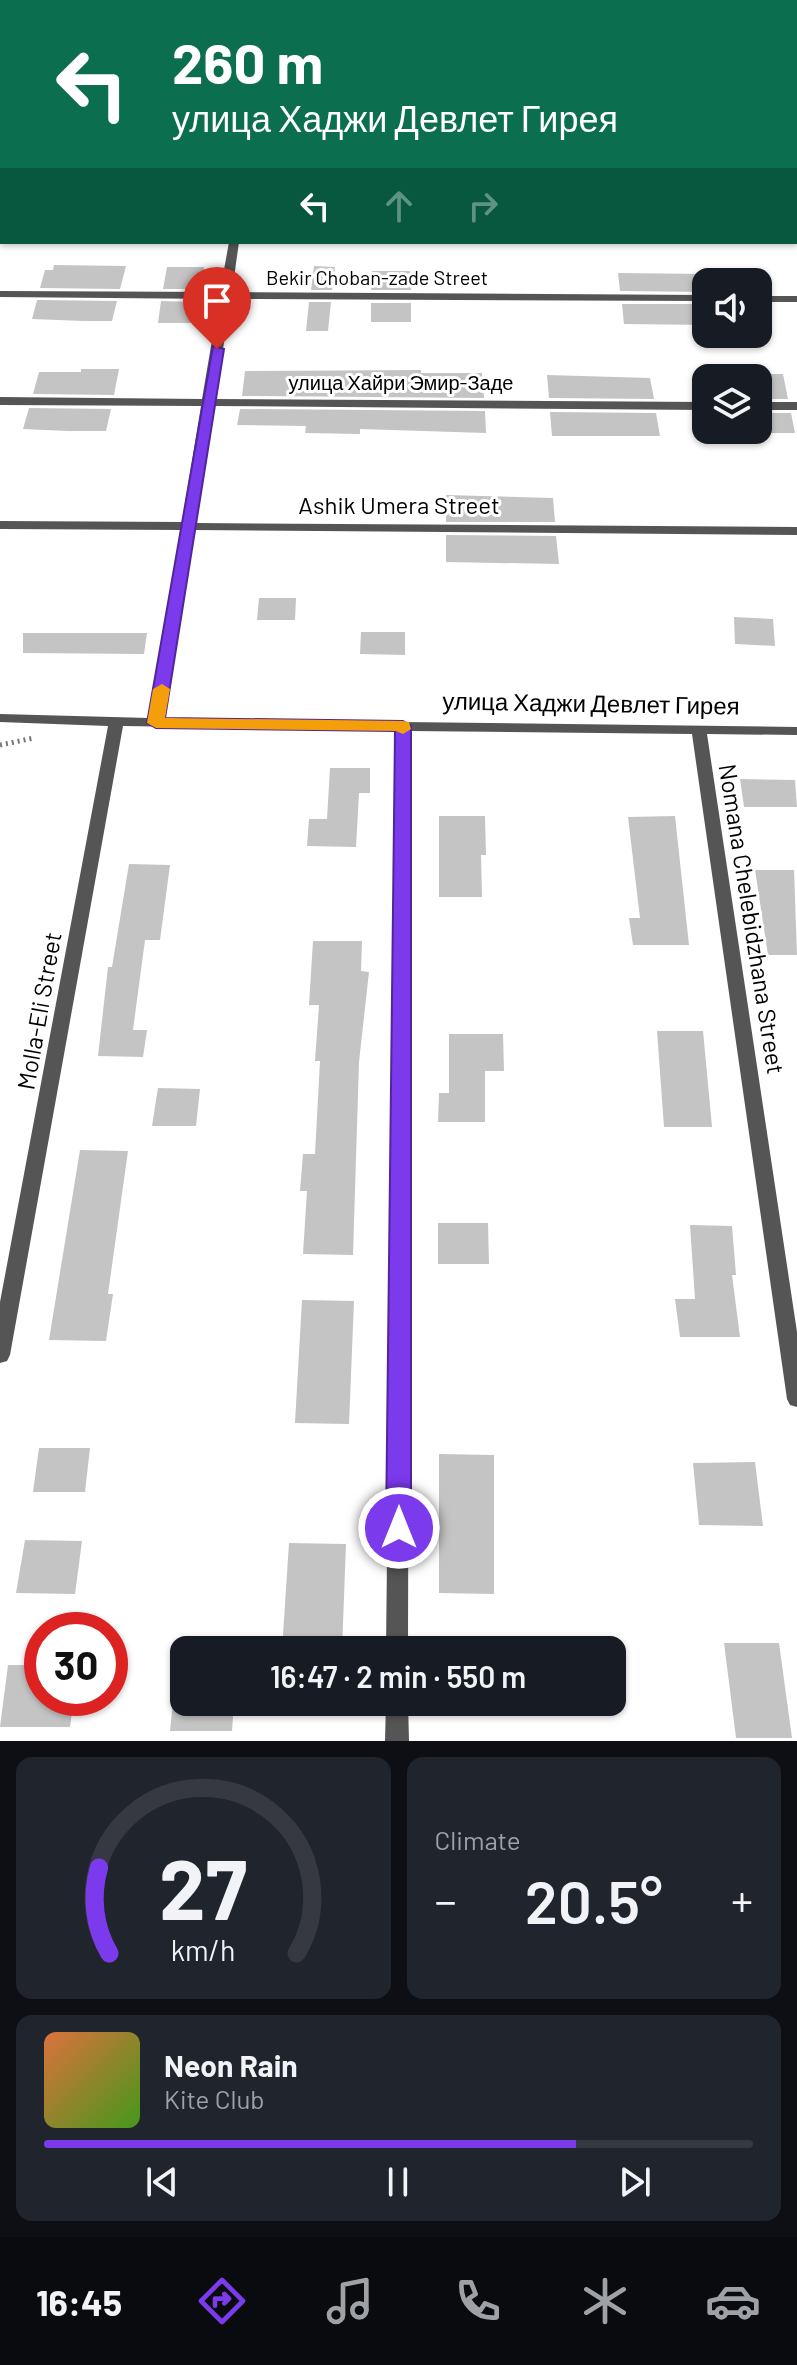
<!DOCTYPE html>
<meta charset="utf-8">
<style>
:root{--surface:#171b24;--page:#20242c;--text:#f1f3f6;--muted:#9ea1a6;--line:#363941;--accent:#7c3aed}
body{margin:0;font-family:Barlow,sans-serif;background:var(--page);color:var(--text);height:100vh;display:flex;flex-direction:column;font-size:30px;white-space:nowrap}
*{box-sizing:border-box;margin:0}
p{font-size:26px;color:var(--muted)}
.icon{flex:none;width:44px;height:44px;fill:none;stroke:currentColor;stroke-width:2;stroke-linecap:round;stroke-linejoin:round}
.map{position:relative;height:1741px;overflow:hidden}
.drawer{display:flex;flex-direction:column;gap:16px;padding:16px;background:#0d0f14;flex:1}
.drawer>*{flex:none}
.top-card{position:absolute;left:0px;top:0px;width:798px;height:244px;box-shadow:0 2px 6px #0004;background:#0b6e4f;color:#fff;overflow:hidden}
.controls{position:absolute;left:692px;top:268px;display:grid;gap:16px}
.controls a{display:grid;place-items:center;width:80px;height:80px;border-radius:16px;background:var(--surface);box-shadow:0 2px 6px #0004;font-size:40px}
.speed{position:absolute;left:24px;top:1612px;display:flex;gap:16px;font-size:40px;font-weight:700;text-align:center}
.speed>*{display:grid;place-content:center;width:104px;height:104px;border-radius:50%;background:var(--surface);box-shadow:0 2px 6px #0004;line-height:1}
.speed .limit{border:12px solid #d22;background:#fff;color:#111}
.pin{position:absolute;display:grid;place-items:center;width:68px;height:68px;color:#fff;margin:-82px -34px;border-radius:50% 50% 50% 0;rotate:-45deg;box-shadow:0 0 8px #0007}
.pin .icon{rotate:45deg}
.me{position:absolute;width:88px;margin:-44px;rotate:0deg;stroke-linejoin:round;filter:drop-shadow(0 0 6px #0008)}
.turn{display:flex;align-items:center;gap:28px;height:168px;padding:0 40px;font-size:36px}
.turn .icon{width:104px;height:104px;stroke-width:2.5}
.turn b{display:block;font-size:56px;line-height:68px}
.lanes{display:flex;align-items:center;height:76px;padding:0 40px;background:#0003;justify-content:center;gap:40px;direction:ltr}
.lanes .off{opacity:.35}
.big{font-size:60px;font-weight:600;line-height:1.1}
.drawer .tile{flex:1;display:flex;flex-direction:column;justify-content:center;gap:12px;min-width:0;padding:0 28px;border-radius:16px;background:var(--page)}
.drawer .dial{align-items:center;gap:0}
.dial svg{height:208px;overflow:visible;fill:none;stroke:var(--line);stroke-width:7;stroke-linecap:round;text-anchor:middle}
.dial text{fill:var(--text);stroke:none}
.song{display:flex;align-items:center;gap:24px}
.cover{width:96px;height:96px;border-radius:12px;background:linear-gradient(135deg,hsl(20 70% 55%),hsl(100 70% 35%))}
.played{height:8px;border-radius:4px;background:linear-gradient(90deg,var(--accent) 75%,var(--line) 75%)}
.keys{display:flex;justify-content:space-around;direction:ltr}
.heat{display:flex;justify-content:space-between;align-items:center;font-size:44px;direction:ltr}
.drawer .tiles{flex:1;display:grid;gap:16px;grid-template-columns:1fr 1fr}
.tile:last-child{grid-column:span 2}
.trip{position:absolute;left:170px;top:1636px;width:456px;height:80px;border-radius:16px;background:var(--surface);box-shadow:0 2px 6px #0004;font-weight:600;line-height:80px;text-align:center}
.tabs{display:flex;height:128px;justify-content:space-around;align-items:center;background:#090b0e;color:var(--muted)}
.tabs .icon{width:56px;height:56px}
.tabs .selected{color:var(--accent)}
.tabs b{font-size:36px;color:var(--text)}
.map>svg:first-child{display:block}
</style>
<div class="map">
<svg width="797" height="1741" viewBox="0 0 797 1741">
<rect width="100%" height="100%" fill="#fff"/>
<g fill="#c4c4c4">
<path d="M54,265l72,1 -6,23 -80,-1 5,-18h8z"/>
<path d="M314,266l21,1 -3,23h-21z"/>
<path d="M167,267h37l-4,22h-37z"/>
<path d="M372,271h38l1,19h-40z"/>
<path d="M618,273l88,1v18l-86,-1z"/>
<path d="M37,300l80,1 -5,20h-29l-51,-2z"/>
<path d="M161,301l38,1 -3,21h-38z"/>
<path d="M309,302h22l-3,29h-22z"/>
<rect x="371" y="303" width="40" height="19"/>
<path d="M622,304h84v21l-82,-1z"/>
<path d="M81,369h38l-5,26 -81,-1 6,-22h42z"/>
<path d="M421,370v3h61l2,25 -242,-2 3,-25z"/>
<path d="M758,374h25l5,25h-30z"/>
<path d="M547,375l103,3 4,21 -105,-1z"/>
<path d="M29,408l82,1 -5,22h-38l-45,-2z"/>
<path d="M240,409l245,2 1,22 -126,-4v5l-55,-1 1,-7 -69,-1z"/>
<path d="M550,412l106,1 4,23h-108z"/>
<path d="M758,413h33l4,20h-37z"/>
<path d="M446,495l107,3 2,24h-109z"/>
<path d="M446,535l110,1 3,28 -113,-2z"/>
<path d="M259,598h37l-1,22h-38z"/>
<path d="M734,617l39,2 2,27 -40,-2z"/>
<path d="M361,632h44v23l-45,-1z"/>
<path d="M23,633h124l-3,21 -121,-1z"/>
<path d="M330,768h40v25h-11l-3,54 -49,-1 2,-27h18z"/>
<path d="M740,779l55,1 2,27h-53z"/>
<path d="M439,816h46l1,39h-5l1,42h-43z"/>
<path d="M675,816l14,129h-56l-4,-27h11l-12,-101z"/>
<path d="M129,864l41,1 -10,75h-15l-12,90h14l-4,27 -45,-1 10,-89h4z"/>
<path d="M755,870h39l3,85h-29z"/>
<path d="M313,941h49l-1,30 8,1 -10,90 -6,193 -50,-1 4,-63h-7l3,-37h12l5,-93h-5l4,-56h-10z"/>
<path d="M657,1031h46l9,96h-48z"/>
<path d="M449,1034h54l1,37h-19v51h-47l1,-29h10z"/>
<path d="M158,1088l42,1 -4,37h-44z"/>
<path d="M80,1150l48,1 -20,143h5l-7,47 -57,-1z"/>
<path d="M438,1223h50l1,41h-51z"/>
<path d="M690,1225l42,1 4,49h-4l8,62h-60l-5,-38h20z"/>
<path d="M302,1300l52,1 -5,123 -54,-1z"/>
<path d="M39,1448h51l-5,44h-52z"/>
<path d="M439,1454l55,1v139l-55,-1z"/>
<path d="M755,1462l8,64 -64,-1 -6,-62z"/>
<path d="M25,1540l57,1 -7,53 -59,-1z"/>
<path d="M289,1543l57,1 -4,106h-60z"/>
<path d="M724,1643h55l13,95h-56z"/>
<path d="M8,1665h34v33h32l-4,29h-70z"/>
<path d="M173,1702h61l-2,29h-62z"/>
</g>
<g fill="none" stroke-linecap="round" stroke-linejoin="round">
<path stroke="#777" stroke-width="5" stroke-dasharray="2 4" stroke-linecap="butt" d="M0,745l34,-7"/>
<g fill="#555" fill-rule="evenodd">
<rect x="0" y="44" width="2" height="6"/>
<rect x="796" y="48" width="1" height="6"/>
<rect x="0" y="116" width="2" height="6"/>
<rect x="796" y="120" width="1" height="6"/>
<rect x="0" y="198" width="2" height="6"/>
<rect x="796" y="203" width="1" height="6"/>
<path d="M229,242h10l-7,50 474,3v6l-475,-2 -16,100 491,3v8l-492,-4 -19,117 602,4v8l-603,-5 -30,189 633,8v8l-90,-1 90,598v75l-7,-2 -3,-6 -95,-665 -282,-3 -2,919h-22l10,-920 -273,-4 -113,629 -3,6 -7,2v-61l108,-576 -108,-4v-8l149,4 32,-188 -181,-1v-8l182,1 19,-116 -201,-1v-8l202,2 17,-100 -219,-2v-6l220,1z"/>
<rect x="758" y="296" width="39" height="6"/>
<rect x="758" y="402" width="39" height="8"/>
<path d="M386,1702h22l1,39h-24z"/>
</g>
</g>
<path fill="#7c3aed" stroke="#51269a" stroke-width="2" d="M213,346l11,3 -59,369 238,3 8,5v802l-4,7 -8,3 -9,-3 -4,-7 9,-797 -239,-3 -9,-5z"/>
<path fill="#f59e0b" d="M162,684l8,5 -5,29 238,3 6,1 2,7 -8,5 -7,-3 -240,-3 -9,-5 6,-34z"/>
<g text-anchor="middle" stroke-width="6" stroke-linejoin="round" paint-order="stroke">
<g font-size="20" fill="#000" stroke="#fff">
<text x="377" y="285">Bekir Choban-zade Street</text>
<text x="401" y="390">улица Хайри Эмир-Заде</text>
</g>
<g font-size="24" fill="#000" stroke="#fff">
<text x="399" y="514">Ashik Umera Street</text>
<text transform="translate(591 704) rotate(1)" y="8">улица Хаджи Девлет Гирея</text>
<text transform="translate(751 919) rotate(81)" y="8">Nomana Chelebidzhana Street</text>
<text transform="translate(40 1011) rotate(-80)" y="8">Molla-Eli Street</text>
</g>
</g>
</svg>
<div class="controls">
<a><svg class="icon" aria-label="sound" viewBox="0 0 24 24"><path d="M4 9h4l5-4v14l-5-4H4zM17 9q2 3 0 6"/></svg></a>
<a><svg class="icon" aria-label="layers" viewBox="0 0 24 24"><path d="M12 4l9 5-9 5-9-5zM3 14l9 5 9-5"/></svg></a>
</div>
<div class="speed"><div class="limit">30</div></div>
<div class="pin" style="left:217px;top:349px;background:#d93025"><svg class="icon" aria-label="arrive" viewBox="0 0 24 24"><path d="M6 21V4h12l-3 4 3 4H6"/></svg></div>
<svg class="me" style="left:399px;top:1528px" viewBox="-20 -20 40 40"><circle r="17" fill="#7c3aed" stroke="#fff" stroke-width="3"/><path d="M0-11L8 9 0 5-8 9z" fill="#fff"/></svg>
<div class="trip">16:47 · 2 min · 550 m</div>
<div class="top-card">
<div class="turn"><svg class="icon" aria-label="left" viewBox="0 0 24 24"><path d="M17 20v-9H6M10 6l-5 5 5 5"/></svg><div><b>260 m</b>улица Хаджи Девлет Гирея</div></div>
<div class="lanes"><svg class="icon" aria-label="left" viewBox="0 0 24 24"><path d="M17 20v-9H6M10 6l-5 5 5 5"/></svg><svg class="icon off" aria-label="ahead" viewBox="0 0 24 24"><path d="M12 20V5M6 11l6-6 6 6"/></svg><svg class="icon off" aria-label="right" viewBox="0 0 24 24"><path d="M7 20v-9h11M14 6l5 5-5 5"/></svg></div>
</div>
</div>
<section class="drawer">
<div class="tiles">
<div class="tile dial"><svg viewBox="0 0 100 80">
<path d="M14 69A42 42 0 1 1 86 69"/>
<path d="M14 69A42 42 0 0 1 10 36" stroke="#7c3aed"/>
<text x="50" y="56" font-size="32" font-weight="700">27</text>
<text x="50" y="72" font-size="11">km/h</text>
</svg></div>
<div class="tile"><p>Climate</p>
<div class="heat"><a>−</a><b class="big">20.5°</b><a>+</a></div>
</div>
<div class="tile">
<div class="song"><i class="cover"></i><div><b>Neon Rain</b><p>Kite Club</p></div></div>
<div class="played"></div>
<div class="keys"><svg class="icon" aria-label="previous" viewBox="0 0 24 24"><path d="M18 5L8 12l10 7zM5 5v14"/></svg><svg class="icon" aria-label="pause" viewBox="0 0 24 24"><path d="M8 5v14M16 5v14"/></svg><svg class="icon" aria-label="next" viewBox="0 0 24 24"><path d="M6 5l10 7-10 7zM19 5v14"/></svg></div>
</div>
</div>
</section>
<nav class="tabs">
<b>16:45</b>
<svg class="icon selected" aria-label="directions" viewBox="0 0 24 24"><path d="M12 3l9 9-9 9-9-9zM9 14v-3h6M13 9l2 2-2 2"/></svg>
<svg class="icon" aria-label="music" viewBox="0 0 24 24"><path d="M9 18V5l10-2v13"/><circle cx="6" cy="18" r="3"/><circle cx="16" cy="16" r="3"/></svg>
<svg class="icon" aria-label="phone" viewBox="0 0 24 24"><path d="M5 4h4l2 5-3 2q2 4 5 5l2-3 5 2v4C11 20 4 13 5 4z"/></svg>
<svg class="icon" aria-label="climate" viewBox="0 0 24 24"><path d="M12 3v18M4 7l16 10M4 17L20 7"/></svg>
<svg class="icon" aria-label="car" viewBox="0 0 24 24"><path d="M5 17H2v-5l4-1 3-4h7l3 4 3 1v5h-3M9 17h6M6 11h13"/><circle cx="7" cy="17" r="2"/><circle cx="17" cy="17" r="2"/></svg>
</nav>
